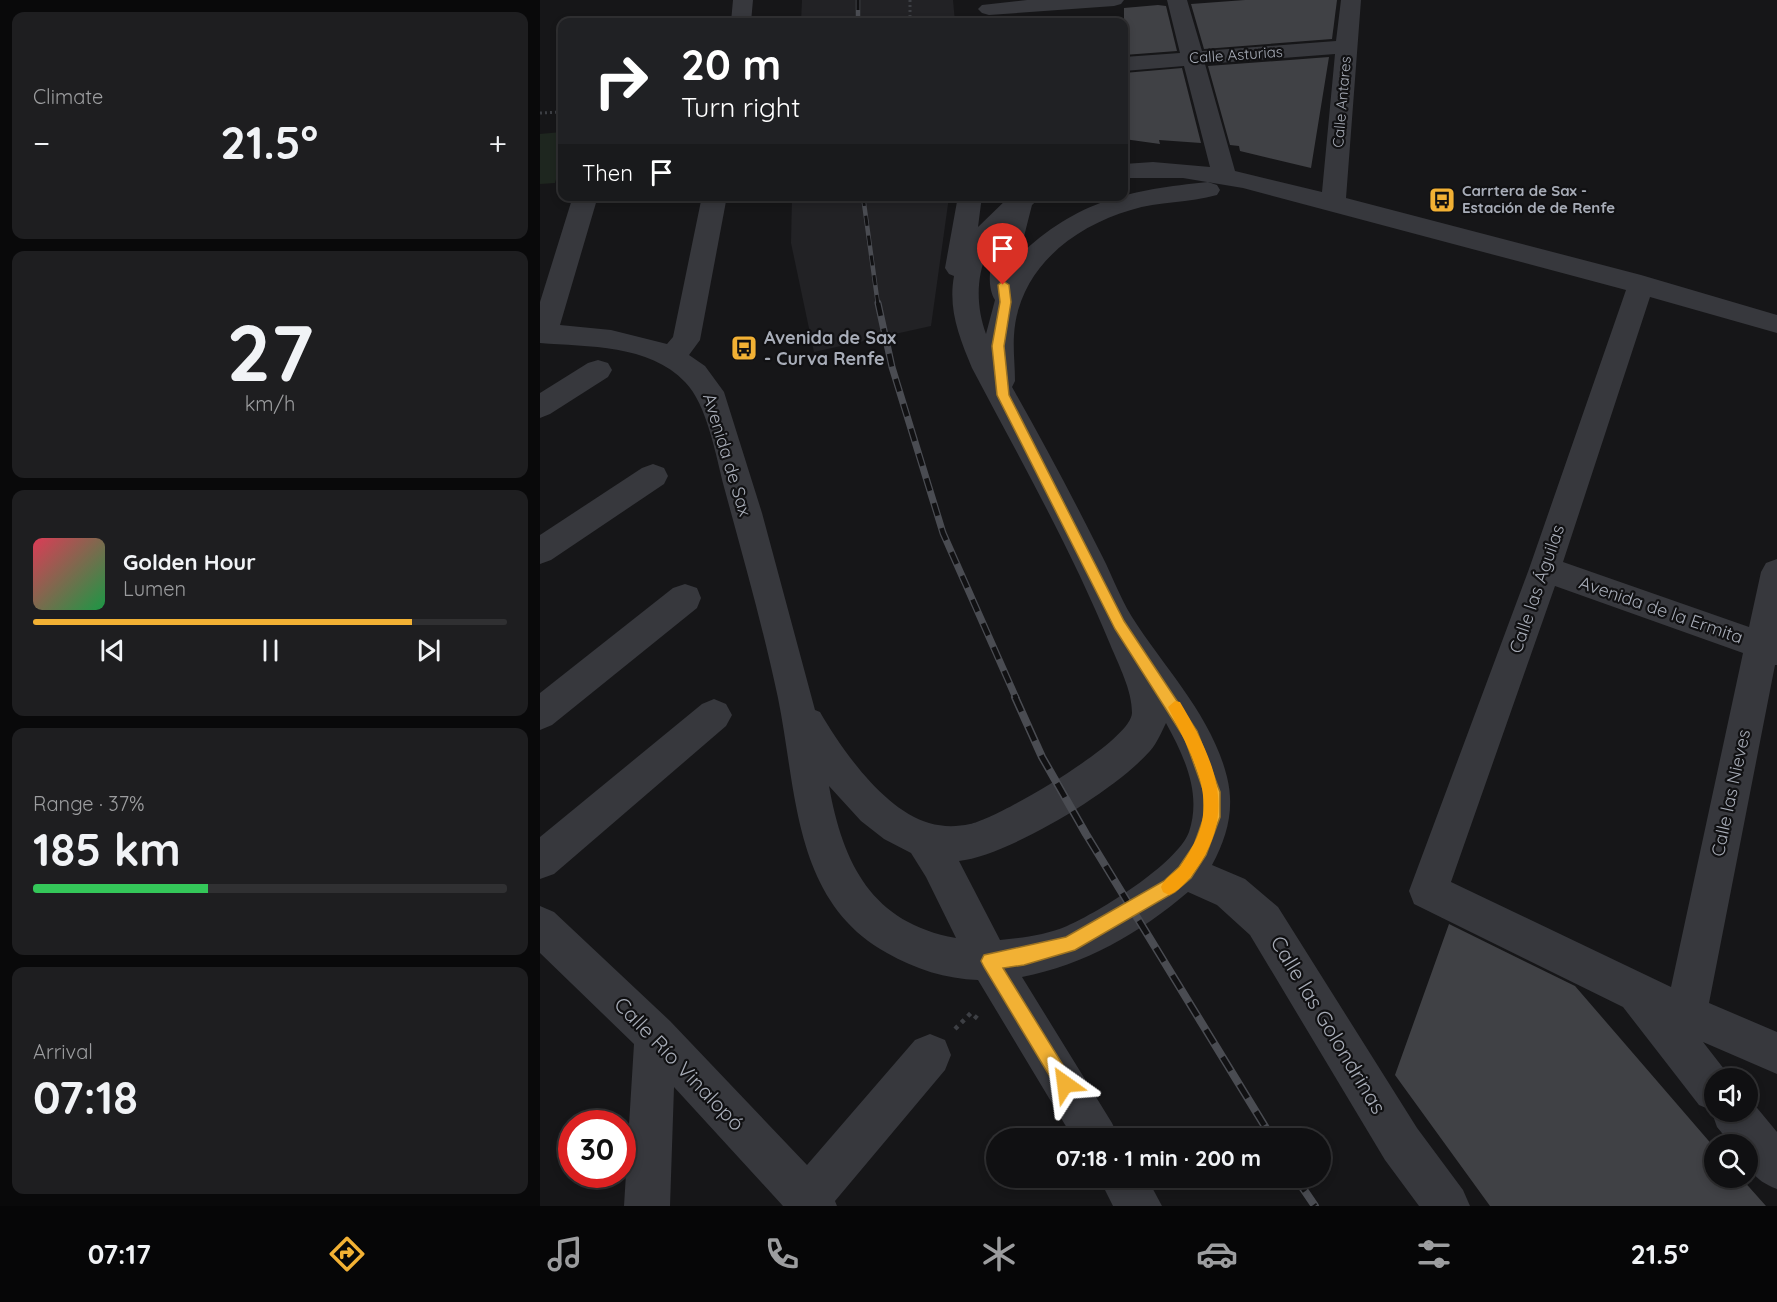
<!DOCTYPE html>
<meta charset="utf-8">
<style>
:root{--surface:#101012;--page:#1e1e20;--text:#f1f3f6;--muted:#9c9d9f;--line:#303032;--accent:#f2b134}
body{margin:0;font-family:Quicksand,sans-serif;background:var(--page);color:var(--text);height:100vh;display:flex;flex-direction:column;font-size:22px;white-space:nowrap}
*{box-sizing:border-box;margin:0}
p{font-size:20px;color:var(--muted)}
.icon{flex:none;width:33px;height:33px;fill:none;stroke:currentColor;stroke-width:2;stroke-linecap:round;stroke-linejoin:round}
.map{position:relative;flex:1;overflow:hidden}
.panel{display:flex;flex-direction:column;gap:12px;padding:12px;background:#09090a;width:540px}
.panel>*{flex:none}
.guide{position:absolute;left:18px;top:18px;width:570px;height:183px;border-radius:12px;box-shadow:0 3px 9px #0003,0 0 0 2px var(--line);background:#202124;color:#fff;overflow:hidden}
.fabs{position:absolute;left:1164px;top:1068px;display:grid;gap:12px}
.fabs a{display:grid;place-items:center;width:54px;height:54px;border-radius:50%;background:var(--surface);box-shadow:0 3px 9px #0003,0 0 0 2px var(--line);font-size:30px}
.speed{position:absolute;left:18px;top:1110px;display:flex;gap:12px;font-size:30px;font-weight:700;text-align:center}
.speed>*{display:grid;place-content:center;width:78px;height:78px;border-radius:50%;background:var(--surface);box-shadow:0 3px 9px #0003,0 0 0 2px var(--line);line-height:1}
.speed .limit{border:9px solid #d22;background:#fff;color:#111}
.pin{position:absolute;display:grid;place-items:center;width:51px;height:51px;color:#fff;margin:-62px -26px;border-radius:50% 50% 50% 0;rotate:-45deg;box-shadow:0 0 6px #0007}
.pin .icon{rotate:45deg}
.me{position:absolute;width:66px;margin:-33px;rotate:329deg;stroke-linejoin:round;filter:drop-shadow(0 0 4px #0008)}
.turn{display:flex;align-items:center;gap:21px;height:126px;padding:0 24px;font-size:27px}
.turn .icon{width:78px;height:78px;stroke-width:2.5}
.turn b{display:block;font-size:42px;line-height:51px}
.then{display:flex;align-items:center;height:57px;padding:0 24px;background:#0003;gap:12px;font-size:22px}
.big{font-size:45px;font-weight:800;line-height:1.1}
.panel .widget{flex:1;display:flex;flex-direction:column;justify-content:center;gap:9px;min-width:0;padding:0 21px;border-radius:12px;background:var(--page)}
.panel .dial{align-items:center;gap:0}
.dial b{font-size:78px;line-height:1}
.song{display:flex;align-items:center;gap:18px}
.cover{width:72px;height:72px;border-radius:9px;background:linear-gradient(135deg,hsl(350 70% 55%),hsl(140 70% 35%))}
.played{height:6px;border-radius:3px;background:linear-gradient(90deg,var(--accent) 80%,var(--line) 80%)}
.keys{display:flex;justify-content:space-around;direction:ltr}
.heat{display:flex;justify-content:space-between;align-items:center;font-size:33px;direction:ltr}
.charge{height:9px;border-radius:4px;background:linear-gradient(90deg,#34c759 37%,var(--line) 0)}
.trip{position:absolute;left:446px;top:1128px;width:345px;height:60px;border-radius:30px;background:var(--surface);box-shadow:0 3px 9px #0003,0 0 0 2px var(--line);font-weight:800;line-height:60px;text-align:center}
.dock{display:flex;height:96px;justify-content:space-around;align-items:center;background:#060607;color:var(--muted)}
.dock .icon{width:42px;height:42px}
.dock .active{color:var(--accent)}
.dock b{font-size:27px;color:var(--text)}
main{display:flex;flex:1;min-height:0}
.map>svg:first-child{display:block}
</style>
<main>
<section class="panel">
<div class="widget"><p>Climate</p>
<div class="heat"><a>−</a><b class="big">21.5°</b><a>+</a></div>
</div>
<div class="widget dial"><b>27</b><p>km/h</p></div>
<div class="widget">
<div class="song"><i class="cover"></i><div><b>Golden Hour</b><p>Lumen</p></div></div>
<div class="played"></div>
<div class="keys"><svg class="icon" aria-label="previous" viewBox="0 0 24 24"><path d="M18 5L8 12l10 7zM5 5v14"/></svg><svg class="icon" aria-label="pause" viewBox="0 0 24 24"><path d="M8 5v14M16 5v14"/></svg><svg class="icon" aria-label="next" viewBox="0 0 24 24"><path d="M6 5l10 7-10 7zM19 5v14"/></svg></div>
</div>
<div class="widget"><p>Range · 37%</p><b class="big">185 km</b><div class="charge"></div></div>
<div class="widget"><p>Arrival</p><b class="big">07:18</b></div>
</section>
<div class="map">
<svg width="1237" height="1206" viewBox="0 0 1237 1206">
<rect width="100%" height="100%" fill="#161618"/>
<g fill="#222225">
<path d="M262,0h151l2,22h-154z"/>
<path d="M252,197h157l-18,129 -117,26 -23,-109z"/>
</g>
<path fill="#1e261f" d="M22,132v24l-7,27 -15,1v-50z"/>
<g fill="#404145">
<path d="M705,0h92l-5,39 -128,10 -13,-45z"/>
<path d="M618,5l8,1 11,45 -53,4v-47z"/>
<path d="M789,57l-18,111 -71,-17 -1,-5 -9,-1 -22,-79z"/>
<path d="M642,68l19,75 -42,-3 1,4 -36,-5v-66z"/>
<path d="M909,924l126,62 139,161v31h27l25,28h-276l-95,-131z"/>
</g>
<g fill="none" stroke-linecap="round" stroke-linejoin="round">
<g stroke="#3d3f44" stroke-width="3" stroke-dasharray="2 3" stroke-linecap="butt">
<path d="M370,0v22"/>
<path d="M0,113l22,-1"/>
</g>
<path stroke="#3d3f44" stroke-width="4.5" stroke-dasharray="4 5" stroke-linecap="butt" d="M415,1029l16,-16 7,6"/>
<g fill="#37383d" fill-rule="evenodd">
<path d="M193,0h20l-2,22h-20z"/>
<path d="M487,0h97l-3,4 -7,2 -125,9 -7,-2 -4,-4 4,-4z"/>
<path d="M627,0h20l15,51 134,-10 5,-41h20l-15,198 295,77 136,40v18l-127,-36 -87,265 186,65 12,-55 5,-9 11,-4v106h-2l-66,338 68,29v42l-74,-32 28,36h-17v34h34v-15l29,35v57c-25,-10 -29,-19 -29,-45h-17l-14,-17 -6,-17 -12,-5 -76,-98 -209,-103 -5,-13 120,-322 97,-279 -383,-102 -60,-10h-59v-14l29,-2 57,5 -26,-101 -60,5v-14l56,-4zM795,54l-13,138 -87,-21 -30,-107zM1015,586l188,67 -72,334 -220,-105z"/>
<path d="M668,182l9,3 3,5 -3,5c-28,8 -58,6 -86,15 -59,17 -113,60 -117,125 -1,15 1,31 1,46l-3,6c30,53 59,107 86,161 12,22 21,48 34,69 33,52 80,99 95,160 8,32 0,60 -15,88l33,14 33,28 139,221 46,62 7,16h-51l-34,-46 -135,-225 -33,-30 -29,-13c-48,41 -104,73 -166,85l90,146 7,15h-46l-95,-158c-32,-1 -63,-11 -91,-27 -94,-52 -90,-162 -109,-255 -15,-71 -35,-141 -54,-211 -8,-31 -17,-83 -39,-105 -36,-38 -97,-35 -145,-39v-41l33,-106h25l-38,129 51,5 56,14 6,-7 29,-141h25l-27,144 -11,15 16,11 19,26 38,121 53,197 5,2c22,38 64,98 109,111 14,4 27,4 41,1 28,-6 161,-82 162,-111 0,-23 -13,-47 -22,-69 -39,-95 -90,-185 -138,-276 -13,-31 -24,-59 -18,-92l-5,-2 -4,-6 13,-72h24l-4,31 32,-31h32l-10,9 -13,51c58,-56 111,-66 189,-74zM458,235c-5,18 -14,47 -3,65l-9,34c-12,-33 -10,-71 12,-99zM626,723c18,33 36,70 23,109 -12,32 -90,80 -122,94 -21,9 -45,12 -67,14l-41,-79c51,-6 157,-71 191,-110 7,-8 11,-18 16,-28zM289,786l32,35 23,18 27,14 15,24 30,61c-84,-15 -113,-74 -127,-152z"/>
<path d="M58,360l10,3 4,7 -4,7 -58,37 -10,4v-25l48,-30z"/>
<path d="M113,464l11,4 4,8 -4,8 -113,76 -11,4v-29l102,-67z"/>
<path d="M145,584l12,4 4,10 -4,10 -145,117 -12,5v-37l133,-105z"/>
<path d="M174,699l12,5 6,11 -6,11 -172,148 -14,5v-42l162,-133z"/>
<path d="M0,906l14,6 116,109 137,144 108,-125 15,-6 15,6 6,15 -6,15 -110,131 2,5h-54l-109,-119 -4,119h-46l10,-162 -94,-91z"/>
<path d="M559,1178h48l15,28h-49z"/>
</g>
<defs>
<g id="rail-far2">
<path d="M318,0v22"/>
<path d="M323,196l15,109"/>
</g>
<path id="rail-far1" d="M338,303l14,64 51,166 73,165"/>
<g id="rail">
<path d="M475,697l27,60 44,77 186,304"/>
<path d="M756,1178l19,28"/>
</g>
</defs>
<use href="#rail-far2" stroke="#4a4c52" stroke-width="4.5"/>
<use href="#rail-far1" stroke="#4a4c52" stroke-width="7"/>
<use href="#rail" stroke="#4a4c52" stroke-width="8"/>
<use href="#rail-far2" stroke="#111113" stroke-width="3" stroke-dasharray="10" stroke-linecap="butt"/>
<use href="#rail-far1" stroke="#111113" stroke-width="4.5" stroke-dasharray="13" stroke-linecap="butt"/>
<use href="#rail" stroke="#111113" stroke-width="5" stroke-dasharray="16" stroke-linecap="butt"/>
</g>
<path fill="#f2b134" stroke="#9d7322" stroke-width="1.5" d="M463,281l6,4 2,17 -7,44 5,49 115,226 73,110 23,61v25l-14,38 -15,23 -16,14 -100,58 -51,15 -21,3 68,110 2,6 -2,6 -6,3 -7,-3 -74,-123 -3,-6 3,-6 82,-18 98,-56 15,-14 15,-22 10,-28v-25l-19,-53 -70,-110 -118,-234 -5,-49 8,-44 -2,-17z"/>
<path fill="#f59e0b" d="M635,701l5,1c31,53 57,103 21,160 -9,13 -18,27 -32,33l-6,-3 -2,-5c4,-9 12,-13 19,-20 4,-6 9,-14 12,-20 29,-50 -3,-95 -24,-140z"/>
<defs>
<symbol id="bus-square" viewBox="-11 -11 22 22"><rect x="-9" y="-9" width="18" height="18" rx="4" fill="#f2b134" stroke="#111113"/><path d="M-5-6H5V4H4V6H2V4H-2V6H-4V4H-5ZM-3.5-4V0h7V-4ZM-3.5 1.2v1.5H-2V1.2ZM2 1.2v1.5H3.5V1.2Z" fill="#111"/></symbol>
</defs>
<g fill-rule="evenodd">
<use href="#bus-square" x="887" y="185" width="30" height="30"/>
<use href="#bus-square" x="189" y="333" width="30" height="30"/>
</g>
<g text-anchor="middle" stroke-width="4.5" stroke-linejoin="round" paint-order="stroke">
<g font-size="15" fill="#a8adb8" stroke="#111113">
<text transform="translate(696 55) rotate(-4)" y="5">Calle Asturias</text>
<text transform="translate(802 102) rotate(-85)" y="5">Calle Antares</text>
</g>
<g font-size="15" font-weight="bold" fill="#a8adb8" stroke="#111113" text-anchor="start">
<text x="922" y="196">Carrtera de Sax -<tspan x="922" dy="17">Estación de de Renfe</tspan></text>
</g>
<g font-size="18" font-weight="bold" fill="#a8adb8" stroke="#111113" text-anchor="start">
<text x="224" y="344">Avenida de Sax<tspan x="224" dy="21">- Curva Renfe</tspan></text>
</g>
<g font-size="18" fill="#a8adb8" stroke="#111113">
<text transform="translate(187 455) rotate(73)" y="6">Avenida de Sax</text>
<text transform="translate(997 589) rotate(-71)" y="6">Calle las Águilas</text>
<text transform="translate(1121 610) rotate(19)" y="6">Avenida de la Ermita</text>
<text transform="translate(1191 793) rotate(-78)" y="6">Calle las Nieves</text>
</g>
<g font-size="21" fill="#a8adb8" stroke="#111113">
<text transform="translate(788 1025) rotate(59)" y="7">Calle las Golondrinas</text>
<text transform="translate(139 1064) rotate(46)" y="7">Calle Río Vinalopó</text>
</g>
</g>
</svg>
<div class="fabs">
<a><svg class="icon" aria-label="sound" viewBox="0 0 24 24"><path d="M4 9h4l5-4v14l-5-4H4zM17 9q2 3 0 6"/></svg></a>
<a><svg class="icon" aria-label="search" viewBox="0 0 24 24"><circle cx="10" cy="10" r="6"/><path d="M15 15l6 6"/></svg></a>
</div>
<div class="speed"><div class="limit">30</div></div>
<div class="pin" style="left:463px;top:285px;background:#d93025"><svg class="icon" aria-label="arrive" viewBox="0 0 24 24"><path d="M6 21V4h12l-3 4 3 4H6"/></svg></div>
<svg class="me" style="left:525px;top:1084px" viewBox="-20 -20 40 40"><path d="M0-17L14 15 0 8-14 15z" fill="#f2b134" stroke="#fff" stroke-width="4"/></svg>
<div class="trip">07:18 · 1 min · 200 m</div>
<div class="guide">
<div class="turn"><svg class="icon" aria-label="right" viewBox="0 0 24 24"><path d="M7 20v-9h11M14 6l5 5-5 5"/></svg><div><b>20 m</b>Turn right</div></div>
<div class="then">Then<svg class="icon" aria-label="arrive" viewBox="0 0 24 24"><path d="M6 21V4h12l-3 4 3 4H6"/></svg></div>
</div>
</div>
</main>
<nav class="dock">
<b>07:17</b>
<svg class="icon active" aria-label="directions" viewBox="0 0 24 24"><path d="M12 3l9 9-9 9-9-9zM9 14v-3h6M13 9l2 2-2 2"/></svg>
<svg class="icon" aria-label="music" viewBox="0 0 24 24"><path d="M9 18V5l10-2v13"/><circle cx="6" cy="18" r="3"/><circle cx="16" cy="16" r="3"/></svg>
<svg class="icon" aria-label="phone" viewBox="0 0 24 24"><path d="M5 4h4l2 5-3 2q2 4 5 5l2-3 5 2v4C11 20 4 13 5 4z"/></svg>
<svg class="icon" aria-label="climate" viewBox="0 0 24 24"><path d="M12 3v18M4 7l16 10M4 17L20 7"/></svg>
<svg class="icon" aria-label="car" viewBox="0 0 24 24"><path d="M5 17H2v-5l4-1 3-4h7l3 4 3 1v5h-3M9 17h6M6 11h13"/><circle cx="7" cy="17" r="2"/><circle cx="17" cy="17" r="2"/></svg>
<svg class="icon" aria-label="filters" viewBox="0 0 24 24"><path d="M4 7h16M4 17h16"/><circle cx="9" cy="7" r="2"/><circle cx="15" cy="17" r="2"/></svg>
<b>21.5°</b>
</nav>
